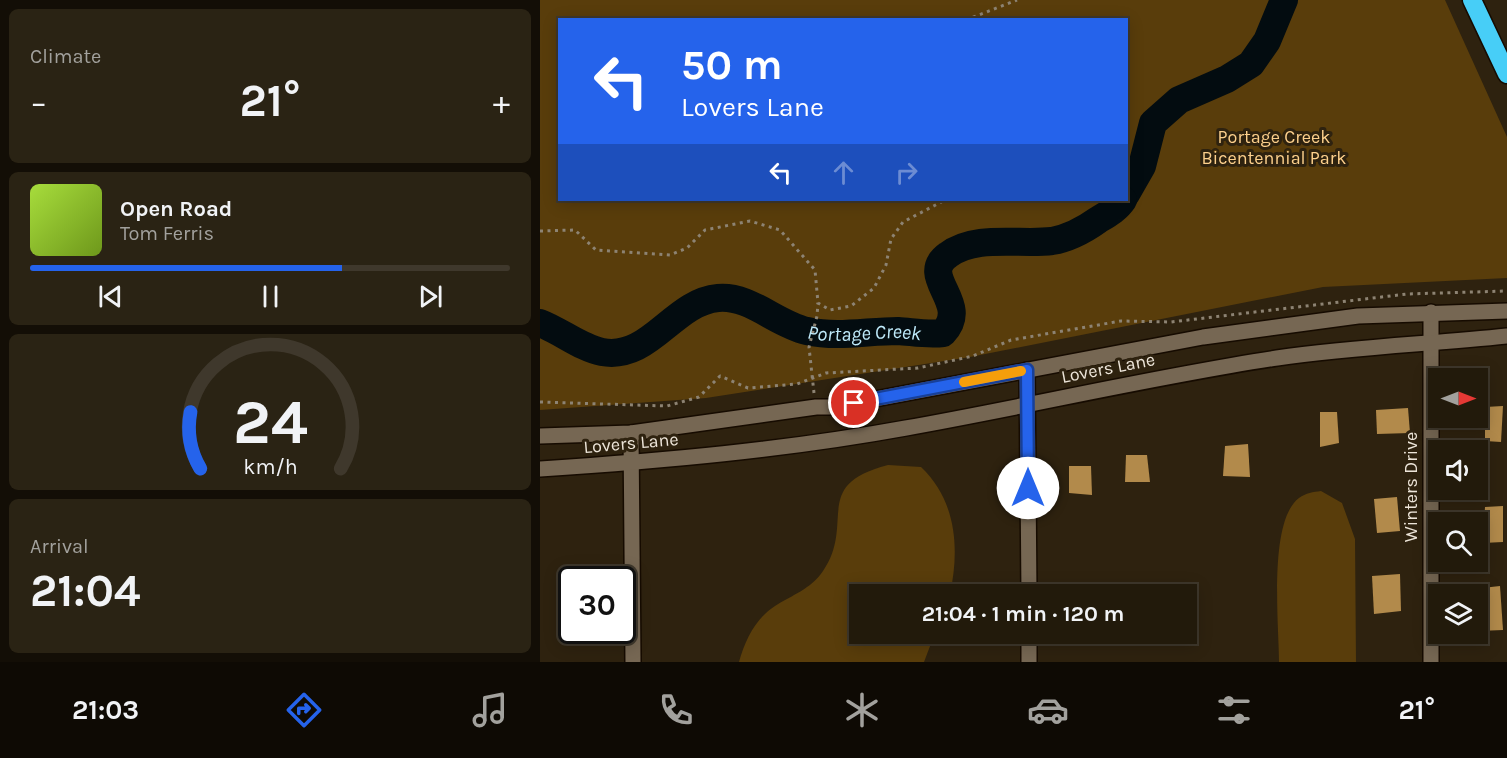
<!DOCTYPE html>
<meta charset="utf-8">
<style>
:root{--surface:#221a0b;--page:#2a2314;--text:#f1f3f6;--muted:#a2a19d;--line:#3f382c;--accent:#2563eb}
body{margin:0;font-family:Karla,sans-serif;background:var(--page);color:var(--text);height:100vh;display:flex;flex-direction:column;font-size:22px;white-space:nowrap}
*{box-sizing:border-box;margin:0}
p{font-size:20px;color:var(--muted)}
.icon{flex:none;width:33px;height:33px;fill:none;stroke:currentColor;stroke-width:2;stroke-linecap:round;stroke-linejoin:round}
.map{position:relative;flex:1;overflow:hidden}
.details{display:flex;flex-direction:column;gap:9px;padding:9px;background:#130e06;width:540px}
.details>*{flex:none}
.guide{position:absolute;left:18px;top:18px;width:570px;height:183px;border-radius:0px;box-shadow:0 3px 15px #0003,0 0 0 2px var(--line);background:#2563eb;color:#fff;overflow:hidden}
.needle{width:39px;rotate:90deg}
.controls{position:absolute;left:888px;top:368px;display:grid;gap:12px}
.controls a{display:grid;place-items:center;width:60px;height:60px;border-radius:0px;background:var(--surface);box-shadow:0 3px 15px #0003,0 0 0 2px var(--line);font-size:30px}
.speed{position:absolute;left:18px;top:566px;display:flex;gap:12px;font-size:30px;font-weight:700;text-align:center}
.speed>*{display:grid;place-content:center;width:78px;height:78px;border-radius:50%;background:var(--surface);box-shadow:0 3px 15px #0003,0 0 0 2px var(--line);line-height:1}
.speed .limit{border:3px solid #111;border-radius:9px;background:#fff;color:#111}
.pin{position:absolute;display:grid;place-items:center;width:51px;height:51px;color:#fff;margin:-26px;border:3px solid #fff;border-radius:50%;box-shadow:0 2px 6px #0007}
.me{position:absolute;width:66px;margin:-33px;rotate:0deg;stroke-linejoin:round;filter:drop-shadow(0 0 4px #0008)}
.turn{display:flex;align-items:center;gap:21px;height:126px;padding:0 24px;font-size:27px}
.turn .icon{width:78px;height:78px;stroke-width:2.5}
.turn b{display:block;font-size:42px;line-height:51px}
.lanes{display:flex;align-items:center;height:57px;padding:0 24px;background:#0003;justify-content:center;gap:30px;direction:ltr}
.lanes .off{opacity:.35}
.big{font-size:45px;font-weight:700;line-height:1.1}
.details .tile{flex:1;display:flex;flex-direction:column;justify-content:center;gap:9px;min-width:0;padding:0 21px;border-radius:9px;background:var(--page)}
.details .dial{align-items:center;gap:0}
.dial svg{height:156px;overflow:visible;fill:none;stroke:var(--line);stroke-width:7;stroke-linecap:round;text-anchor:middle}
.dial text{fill:var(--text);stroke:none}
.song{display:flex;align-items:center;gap:18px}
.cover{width:72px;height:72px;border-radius:9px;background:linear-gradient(135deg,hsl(80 70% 55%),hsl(80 70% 35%))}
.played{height:6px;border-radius:3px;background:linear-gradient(90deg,var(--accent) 65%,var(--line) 65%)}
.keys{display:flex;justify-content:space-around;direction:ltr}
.heat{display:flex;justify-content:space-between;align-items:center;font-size:33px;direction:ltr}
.trip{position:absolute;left:309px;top:584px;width:348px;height:60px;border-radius:0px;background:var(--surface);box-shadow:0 3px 15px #0003,0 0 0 2px var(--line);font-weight:700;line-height:60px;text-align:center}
.tabs{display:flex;height:96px;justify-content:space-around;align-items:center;background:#0e0a04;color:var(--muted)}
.tabs .icon{width:42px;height:42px}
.tabs .active{color:var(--accent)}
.tabs b{font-size:27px;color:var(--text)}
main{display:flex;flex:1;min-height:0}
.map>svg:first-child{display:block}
</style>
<main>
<section class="details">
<div class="tile"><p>Climate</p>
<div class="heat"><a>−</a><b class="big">21°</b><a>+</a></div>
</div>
<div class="tile">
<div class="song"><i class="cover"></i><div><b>Open Road</b><p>Tom Ferris</p></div></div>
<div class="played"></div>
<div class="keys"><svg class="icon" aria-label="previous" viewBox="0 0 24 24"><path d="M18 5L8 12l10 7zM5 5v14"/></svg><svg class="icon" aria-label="pause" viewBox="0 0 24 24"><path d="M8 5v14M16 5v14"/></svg><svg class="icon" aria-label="next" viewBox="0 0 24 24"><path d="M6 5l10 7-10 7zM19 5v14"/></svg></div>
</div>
<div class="tile dial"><svg viewBox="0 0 100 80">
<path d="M14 69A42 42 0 1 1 86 69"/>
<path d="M14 69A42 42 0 0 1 9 40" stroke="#2563eb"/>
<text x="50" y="56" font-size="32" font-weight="700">24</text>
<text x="50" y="72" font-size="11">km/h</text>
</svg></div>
<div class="tile"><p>Arrival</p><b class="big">21:04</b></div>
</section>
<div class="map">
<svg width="967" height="662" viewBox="0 0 967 662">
<rect width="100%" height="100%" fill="#2e220f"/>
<g fill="#593d0b" fill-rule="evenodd">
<path d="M0,0h905l62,137v141l-184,9 -353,70 -264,41 -166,12zM20,20h566v180h-566z"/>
<path d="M348,465l33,2c35,33 39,81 29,127h-90v39h75l-11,29h-185c6,-22 17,-44 36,-56 17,-11 36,-17 48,-35 33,-48 -13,-86 65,-106z"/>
<path d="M781,491l21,12 13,36 1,123h-77c0,-37 -11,-141 20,-164 7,-5 14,-6 22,-7z"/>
</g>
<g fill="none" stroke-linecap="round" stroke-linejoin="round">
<g stroke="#030c10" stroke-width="28">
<path d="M586,194l16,-28 11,-43 26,-23 48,-21 24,-15 16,-23 17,-41"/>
<path id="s1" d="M0,323c21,8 41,25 62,29 48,9 71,-50 116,-54 32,-3 58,26 89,33 31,7 60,0 91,0 15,1 30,4 45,2 29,-30 -26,-56 5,-78 27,-21 72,-10 104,-14 18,-3 32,-11 46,-21 10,-6 19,-11 25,-20"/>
</g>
</g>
<g fill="#b28a4b">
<path d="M963,406l-2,36 -16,-1v-34z"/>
<path d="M868,408l2,25 -33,1 -1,-24z"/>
<path d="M780,412h17l2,31 -19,4z"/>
<path d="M708,444l2,33 -27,-1 2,-30z"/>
<path d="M586,455h21l3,27h-25z"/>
<path d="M529,466h22l1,29 -23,-2z"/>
<path d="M857,497l3,34 -23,2 -3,-34z"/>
<path d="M963,506v36l-20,1 2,-36z"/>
<path d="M860,574l1,37 -27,3 -2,-38z"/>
<path d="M578,583v11h-24v-8z"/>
<path d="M960,586l3,44 -24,1 3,-43z"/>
</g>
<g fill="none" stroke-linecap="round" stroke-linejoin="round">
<defs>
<g id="minor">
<path d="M891,312v350"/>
<path d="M487,370l2,224"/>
<path d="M91,433l2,229"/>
<path d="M0,436l91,-3 185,-26h17l370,-70 155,-21 149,-5"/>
<path d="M0,469c122,-8 245,-19 366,-41 124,-22 246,-51 371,-70 76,-11 154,-14 230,-22"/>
<path d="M489,633v29"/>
</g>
<path id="highway" d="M932,0l35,74"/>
</defs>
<use href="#minor" stroke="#160b00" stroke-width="18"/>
<use href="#highway" stroke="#160b00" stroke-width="21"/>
<g stroke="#8d8373" stroke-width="3" stroke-dasharray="3 4.5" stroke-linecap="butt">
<path d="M426,20l51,-20"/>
<path d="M0,231l35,-1 21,20 74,5 17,-7 18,-18 45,-9 30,9 35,40 3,33 12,7 21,-4 23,-18 12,-23 5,-26 12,-17 42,-22"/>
<path d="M274,393l-5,-46 8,-31 1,-13"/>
<path d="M0,402l127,4 32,-9 21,-21 28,12 49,-4 29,-11 92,-5 55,-12 38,-16 110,-19 50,1 236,-28 100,-3"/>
</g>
<use href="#minor" stroke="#766753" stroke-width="15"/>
<use href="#highway" stroke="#47cef7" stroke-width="18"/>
</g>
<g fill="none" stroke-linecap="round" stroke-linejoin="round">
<defs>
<path id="route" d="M314,403l173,-33 1,118"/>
</defs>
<use href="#route" stroke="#184099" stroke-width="15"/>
<use href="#route" stroke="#2563eb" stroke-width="10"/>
<path stroke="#f59e0b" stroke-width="10" d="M424,382l57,-11"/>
</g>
<g text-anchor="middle" stroke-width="6" stroke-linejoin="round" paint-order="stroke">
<g font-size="18" fill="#fdd08c" stroke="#2e220f">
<text x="734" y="143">Portage Creek<tspan x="734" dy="21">Bicentennial Park</tspan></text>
</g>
<g font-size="18" fill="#ede5d9" stroke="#2e220f">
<text transform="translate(568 368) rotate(-11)" y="6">Lovers Lane</text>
<text transform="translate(91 443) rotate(-5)" y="6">Lovers Lane</text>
<text transform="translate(871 487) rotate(-90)" y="6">Winters Drive</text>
</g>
<g font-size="20" font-style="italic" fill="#bfeafa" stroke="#2e220f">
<text dy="7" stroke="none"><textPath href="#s1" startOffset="354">Portage Creek</textPath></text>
</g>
</g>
</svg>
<div class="controls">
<a><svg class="needle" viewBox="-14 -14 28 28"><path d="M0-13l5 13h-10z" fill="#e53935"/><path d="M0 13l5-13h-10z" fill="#a2a19d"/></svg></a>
<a><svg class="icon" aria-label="sound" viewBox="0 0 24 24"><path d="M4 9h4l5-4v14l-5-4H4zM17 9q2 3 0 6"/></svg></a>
<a><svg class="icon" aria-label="search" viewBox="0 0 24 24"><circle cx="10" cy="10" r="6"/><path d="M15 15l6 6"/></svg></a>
<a><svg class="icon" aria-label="layers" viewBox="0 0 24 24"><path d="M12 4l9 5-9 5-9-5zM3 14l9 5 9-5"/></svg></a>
</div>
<div class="speed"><div class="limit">30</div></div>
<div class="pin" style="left:314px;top:403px;background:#d93025"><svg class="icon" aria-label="arrive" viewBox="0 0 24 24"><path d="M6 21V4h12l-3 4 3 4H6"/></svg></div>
<svg class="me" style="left:488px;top:488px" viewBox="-20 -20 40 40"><circle r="19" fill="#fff"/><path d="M0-13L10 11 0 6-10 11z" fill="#2563eb"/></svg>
<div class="trip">21:04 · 1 min · 120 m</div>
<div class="guide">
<div class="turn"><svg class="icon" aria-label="left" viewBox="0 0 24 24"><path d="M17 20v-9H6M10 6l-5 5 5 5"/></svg><div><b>50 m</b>Lovers Lane</div></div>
<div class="lanes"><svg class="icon" aria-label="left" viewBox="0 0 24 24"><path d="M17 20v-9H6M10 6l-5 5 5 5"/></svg><svg class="icon off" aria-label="ahead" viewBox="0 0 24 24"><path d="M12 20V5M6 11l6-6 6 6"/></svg><svg class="icon off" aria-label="right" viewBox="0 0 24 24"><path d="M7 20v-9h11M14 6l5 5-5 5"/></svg></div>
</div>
</div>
</main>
<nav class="tabs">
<b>21:03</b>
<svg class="icon active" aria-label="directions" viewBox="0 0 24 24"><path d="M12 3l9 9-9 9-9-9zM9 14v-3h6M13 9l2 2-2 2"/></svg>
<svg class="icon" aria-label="music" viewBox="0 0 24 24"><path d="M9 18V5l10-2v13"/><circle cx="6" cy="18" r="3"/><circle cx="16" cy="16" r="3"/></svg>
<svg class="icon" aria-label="phone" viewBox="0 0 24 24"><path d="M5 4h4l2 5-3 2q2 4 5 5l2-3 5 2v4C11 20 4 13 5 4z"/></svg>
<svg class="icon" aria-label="climate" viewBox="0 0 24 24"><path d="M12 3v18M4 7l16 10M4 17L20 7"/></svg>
<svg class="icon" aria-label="car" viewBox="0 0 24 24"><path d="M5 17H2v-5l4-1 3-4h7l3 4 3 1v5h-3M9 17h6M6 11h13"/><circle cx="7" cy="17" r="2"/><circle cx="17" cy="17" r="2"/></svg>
<svg class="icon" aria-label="filters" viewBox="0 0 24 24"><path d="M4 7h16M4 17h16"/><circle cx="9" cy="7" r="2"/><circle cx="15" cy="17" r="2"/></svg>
<b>21°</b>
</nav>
